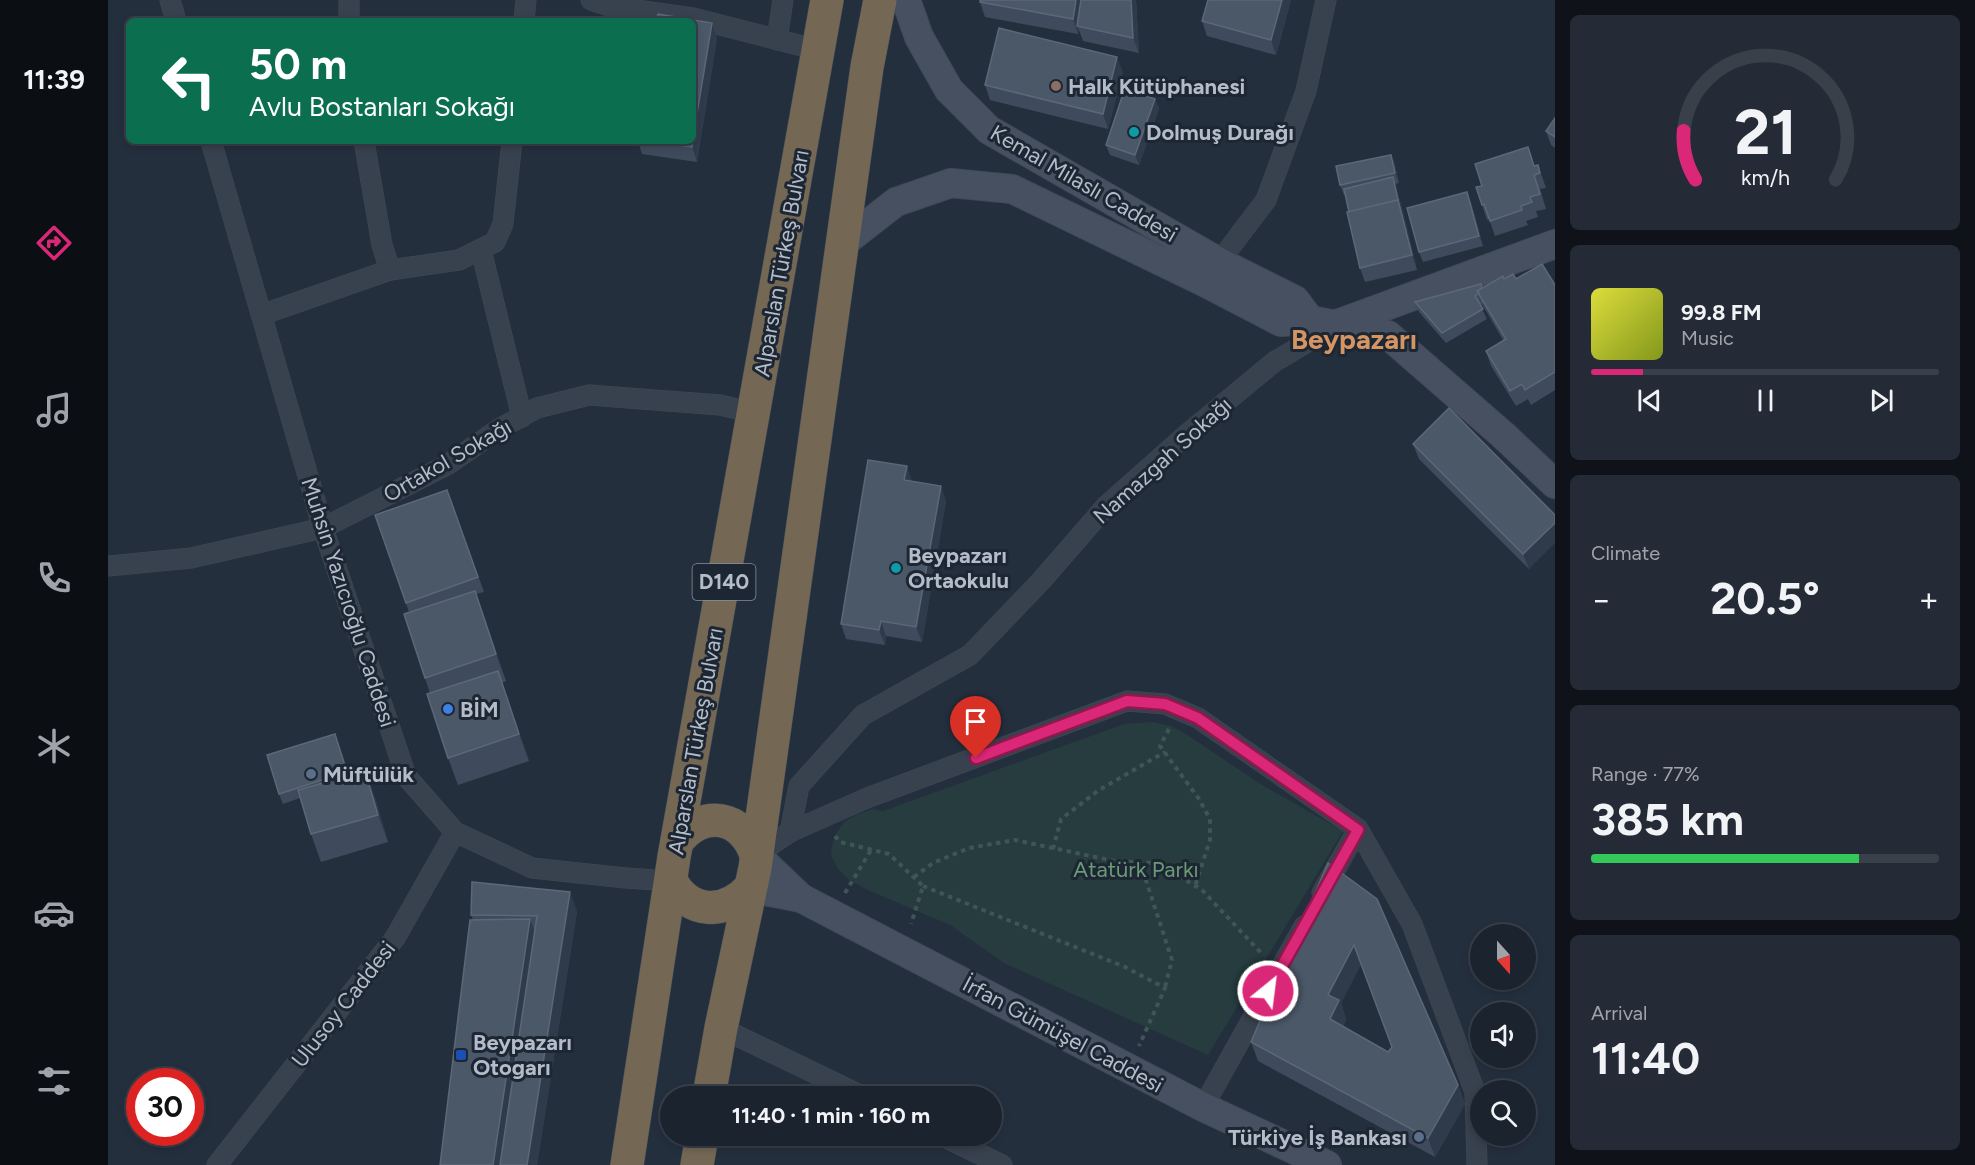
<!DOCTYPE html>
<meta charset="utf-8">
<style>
:root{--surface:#1b232e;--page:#242b36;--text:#f1f3f6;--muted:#a0a4aa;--line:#39404a;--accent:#db2777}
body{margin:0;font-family:Figtree,sans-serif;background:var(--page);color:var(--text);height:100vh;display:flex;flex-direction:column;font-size:22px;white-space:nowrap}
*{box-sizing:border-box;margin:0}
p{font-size:20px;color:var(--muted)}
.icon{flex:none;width:33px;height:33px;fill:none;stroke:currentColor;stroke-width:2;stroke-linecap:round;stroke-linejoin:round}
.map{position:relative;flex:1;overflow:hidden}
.sheet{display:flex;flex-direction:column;gap:15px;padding:15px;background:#0f1319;width:420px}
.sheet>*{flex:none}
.top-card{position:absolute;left:18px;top:18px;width:570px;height:126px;border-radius:9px;box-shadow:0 3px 9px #0003,0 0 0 2px var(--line);background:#0b6e4f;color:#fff;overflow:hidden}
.needle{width:39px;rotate:159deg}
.buttons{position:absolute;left:1362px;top:924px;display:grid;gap:12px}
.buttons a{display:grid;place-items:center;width:66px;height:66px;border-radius:50%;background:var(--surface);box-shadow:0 3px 9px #0003,0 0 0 2px var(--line);font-size:30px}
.speed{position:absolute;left:18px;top:1068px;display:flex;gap:12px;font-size:30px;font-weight:700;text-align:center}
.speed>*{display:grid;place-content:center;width:78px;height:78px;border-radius:50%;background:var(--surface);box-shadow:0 3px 9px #0003,0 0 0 2px var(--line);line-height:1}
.speed .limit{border:9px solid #d22;background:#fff;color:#111}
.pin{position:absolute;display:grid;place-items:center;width:51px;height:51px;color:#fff;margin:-62px -26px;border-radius:50% 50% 50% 0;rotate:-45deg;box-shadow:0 0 6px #0007}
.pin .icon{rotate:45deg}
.me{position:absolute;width:66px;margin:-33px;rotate:29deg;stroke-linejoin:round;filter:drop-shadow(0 0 4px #0008)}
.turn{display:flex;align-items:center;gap:21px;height:126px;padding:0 24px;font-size:27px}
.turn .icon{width:78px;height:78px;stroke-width:2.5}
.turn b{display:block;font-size:42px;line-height:51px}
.big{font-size:45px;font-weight:700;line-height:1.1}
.sheet .tile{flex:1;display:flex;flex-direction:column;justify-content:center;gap:9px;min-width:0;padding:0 21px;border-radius:9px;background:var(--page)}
.sheet .dial{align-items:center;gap:0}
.dial svg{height:156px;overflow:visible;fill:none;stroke:var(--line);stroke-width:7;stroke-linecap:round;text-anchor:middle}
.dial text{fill:var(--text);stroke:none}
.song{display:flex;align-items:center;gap:18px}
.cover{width:72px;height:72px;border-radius:9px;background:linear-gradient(135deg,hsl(60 70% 55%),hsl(70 70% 35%))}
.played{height:6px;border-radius:3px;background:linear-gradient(90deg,var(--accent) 15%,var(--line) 15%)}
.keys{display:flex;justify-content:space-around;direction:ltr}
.heat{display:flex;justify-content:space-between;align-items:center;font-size:33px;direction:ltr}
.charge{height:9px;border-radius:4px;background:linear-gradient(90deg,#34c759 77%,var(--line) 0)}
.trip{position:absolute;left:552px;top:1086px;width:342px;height:60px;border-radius:30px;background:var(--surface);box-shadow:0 3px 9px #0003,0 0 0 2px var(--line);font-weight:700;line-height:60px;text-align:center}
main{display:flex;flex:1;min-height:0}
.tab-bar{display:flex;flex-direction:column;width:108px;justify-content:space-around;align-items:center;background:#0b0e12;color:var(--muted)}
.tab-bar .icon{width:42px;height:42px}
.tab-bar .selected{color:var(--accent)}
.tab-bar b{font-size:27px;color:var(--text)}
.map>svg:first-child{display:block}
</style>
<main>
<nav class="tab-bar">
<b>11:39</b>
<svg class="icon selected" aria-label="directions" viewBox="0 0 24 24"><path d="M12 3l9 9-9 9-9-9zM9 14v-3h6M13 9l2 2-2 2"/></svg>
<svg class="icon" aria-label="music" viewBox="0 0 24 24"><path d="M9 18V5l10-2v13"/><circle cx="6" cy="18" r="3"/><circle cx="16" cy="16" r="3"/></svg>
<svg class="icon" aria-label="phone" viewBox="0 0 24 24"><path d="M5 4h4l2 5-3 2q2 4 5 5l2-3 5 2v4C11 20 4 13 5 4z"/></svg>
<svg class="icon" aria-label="climate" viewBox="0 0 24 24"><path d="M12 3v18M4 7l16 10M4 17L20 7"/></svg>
<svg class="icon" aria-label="car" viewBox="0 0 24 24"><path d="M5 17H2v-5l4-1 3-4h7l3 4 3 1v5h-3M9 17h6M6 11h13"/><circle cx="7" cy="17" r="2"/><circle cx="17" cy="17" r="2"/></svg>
<svg class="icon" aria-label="filters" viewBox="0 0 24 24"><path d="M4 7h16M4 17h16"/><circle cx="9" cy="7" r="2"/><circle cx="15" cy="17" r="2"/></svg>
</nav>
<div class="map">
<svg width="1447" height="1165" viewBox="0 0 1447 1165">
<rect width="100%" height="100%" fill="#242f3e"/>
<path fill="#263c3f" d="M1044,722l19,4 15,8 76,51 81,46 -135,224 -204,-92 -54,-38 -80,-34 -21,-11 -11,-11 -6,-12 -1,-7 4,-15 9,-13 12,-7 17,-6 10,2 241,-87z"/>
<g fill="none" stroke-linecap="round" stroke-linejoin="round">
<defs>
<g id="street">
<path d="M62,0l6,21"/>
<path d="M483,0l18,6 84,12 125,32"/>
<path d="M241,21v-21"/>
<path d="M416,21l2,-21"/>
<path d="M669,40l6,-40"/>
<path d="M103,141l112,387 83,248 49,56 77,36 94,10 45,3"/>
<path d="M256,141l18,104 8,25"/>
<path d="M373,250l41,167"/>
<path d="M1111,262l47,-62 40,-109 20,-91"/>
<path d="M153,315l129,-45 69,-10 36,-18 8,-18 9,-83"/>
<path d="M0,566l83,-8 132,-30 124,-63 52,-36 38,-21 52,-13 131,10 34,8"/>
<path d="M682,832l77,-34 260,-97 38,3 33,14 160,111 54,95 63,168 2,73"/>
<path d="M648,855l34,-23 9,-46 64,-71 107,-60 71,-74 66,-76 80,-71 87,-72 62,-37"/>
<path d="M1214,893l36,-64"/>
<path d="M613,1028l141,68"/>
<path d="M1095,1107l101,-181"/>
<path d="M834,1136l60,29"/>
<path d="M109,1165l178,-227 60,-106"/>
</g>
<g id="secondary">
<path d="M798,0l13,37 30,53 40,40 230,132 76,38 15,20"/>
<path d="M734,244l54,-42 55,-19 61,6 194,94 75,39 29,-2 78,15 115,100 52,49"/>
<path d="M1229,324l218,-80"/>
<path d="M642,888l51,10 -45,-43"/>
<path d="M693,898l402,209 124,58"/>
</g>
<g id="highway">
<path d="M569,842c25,-34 66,-27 79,13"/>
<path d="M563,881c19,34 54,34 79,7"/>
<path d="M601,1096l12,-68 34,-160 112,-801 13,-67"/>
<path d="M519,1165l47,-308 153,-857"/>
<path d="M589,1165l5,-29"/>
</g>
</defs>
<use href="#street" stroke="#414a57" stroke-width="21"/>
<use href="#secondary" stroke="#414a57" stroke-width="30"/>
<use href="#highway" stroke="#434c59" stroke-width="34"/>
<g stroke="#3f5557" stroke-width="4" stroke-dasharray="4.5 4.5" stroke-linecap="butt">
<path d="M1061,729l-9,17 39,53 11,20v21l-15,46"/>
<path d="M727,836l5,6 49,12 34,32 -12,38"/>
<path d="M945,849l8,-30 38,-29 66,-38"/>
<path d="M1032,862l32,98 -7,27"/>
<path d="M806,877l19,-14 36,-15 46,-8 99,21 44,2 44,27 61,65"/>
<path d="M815,886l202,81 40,21 -26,58"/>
<path d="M737,893l26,-43"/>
</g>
<use href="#street" stroke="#38414e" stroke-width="20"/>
<use href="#secondary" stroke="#465061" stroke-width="28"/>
<use href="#highway" stroke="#746855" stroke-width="33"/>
</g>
<g fill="#3f4b5c" fill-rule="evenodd">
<path d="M1028,0l3,53 -56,-12 -4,-11 -1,4 -93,-17 -5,-15z"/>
<path d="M1183,0l-15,55 -69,-19 -5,-15z"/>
<path d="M609,38l-20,124 -55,-8 -4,-13h55z"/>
<path d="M1015,72l-15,57 -118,-29 -5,-15z"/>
<path d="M1047,99l4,10 -20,56 -29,-10 -4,-10z"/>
<path d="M1447,118v30l-4,-3 -5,-14z"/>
<path d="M1283,155l4,10 4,18 -4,1 9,31 13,55 -52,12 -5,-14 -11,-56 -4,-17h-1l-4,-10z"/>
<path d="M1430,165l8,23 -6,1 6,20 -10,2 2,6 -12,4 2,4 -33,11 -6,-17 -2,1 -5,-15 52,-39z"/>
<path d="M1363,202l12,44 -60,16 -4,-10z"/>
<path d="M1395,276l1,3h12l39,6v105l-24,15 -3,-6 -12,7 -25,-40 -5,-15 17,-11 -21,-36 -2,1 7,14 -41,24 -27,-31 -4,-10 67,-14z"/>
<path d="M1305,444l142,71 -26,54 -110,-110z"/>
<path d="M804,481l34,20 -24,141 -36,-6 -1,9 -39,-6 -5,-15z"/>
<path d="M339,490l37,102 -8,2 30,87 -4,2 27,78 -71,24 -10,-27 -18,-65 -5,-15 -16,-66 -34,-97z"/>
<path d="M230,744l10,32 17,-5 10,27 13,44 -67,20 -10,-28 -11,-36 -17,6 -4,-10z"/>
<path d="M1220,863l130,222 7,19 -30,53 -177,-96 -7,-19zM1253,964l31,83 -4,5 -45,-25 3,-8 -5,-16z"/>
<path d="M469,911l-40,254h-97l33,-245 -2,-5z"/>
</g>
<g fill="#2f3b4b">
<path d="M968,0h8l-7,26 2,4 -1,4 -5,-15z"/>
<path d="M1023,0h5l3,53 -6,-15z"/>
<path d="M1174,0h9l-15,55 -5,-15z"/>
<path d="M604,23l5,15 -20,124 -5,-15z"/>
<path d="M1009,57l6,15 -15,57 -5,-15z"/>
<path d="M1047,99l4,10 -20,56 -4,-10z"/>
<path d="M1283,155l4,10 4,18 -4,-10z"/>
<path d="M1285,177l11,38 13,55 -5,-15z"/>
<path d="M1359,192l4,10 12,44 -4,-10z"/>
<path d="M799,466l5,15 -8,-1z"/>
<path d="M833,486l5,15 -24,141 -6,-15z"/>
<path d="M1447,523v20l-26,26 -6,-15z"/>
<path d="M367,591l10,27 21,63 -10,-27z"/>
<path d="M773,621l5,15 -1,9 -6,-15z"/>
<path d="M390,671l10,27 21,63 -10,-27z"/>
<path d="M257,771l10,27 13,44 -10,-27z"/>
<path d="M462,892l7,19 -40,254h-10z"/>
<path d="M422,919l7,19 -34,227h-10z"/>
<path d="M1246,945l7,19 -20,39 5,16 -9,20 -7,-20 -2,-24z"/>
<path d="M1350,1085l7,19 -30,53 -7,-19z"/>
</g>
<g fill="#4b5868" stroke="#5c6777" stroke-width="1.5" fill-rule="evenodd">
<path d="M872,0h96l-3,19 -93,-17z"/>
<path d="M973,0h50l2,38 -56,-12z"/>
<path d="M1100,0h74l-11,40 -69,-19z"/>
<path d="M550,14l54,9 -19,115v-117h-37z"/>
<path d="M891,28l118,29 -14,57 -118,-29z"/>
<path d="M1017,88l30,11 -20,56 -29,-10z"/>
<path d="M1447,118v19l-9,-6z"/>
<path d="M544,141h41l-1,6z"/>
<path d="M1420,147l6,19 4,-1 2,8 -6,2 6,19 -10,3 2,5 -11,4 1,4 -32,11 -6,-17 -2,1 -6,-18 6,-1 -7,-22z"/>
<path d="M1283,155l4,18 -55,12 -4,-19z"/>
<path d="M1285,177l5,23 -49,12 -5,-23z"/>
<path d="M1359,192l12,44 -60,16 -12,-44z"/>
<path d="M1290,200l14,55 -52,13 -13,-56z"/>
<path d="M1434,264l13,21v87l-30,18 -3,-6 -12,7 -24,-40 20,-12 -29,-48 26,-15 1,3 9,-5 3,5z"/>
<path d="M1373,284l1,4 -5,3 2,2 -4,3 8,13 -41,24 -27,-31z"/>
<path d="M1341,408l106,107v8l-32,31 -110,-110z"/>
<path d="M760,460l39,6 -3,14 37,6 -25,141 -35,-6 -2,9 -38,-6z"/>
<path d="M339,490l31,87 -72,26 -31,-88z"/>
<path d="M367,591l21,63 -71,24 -21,-64z"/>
<path d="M390,671l21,63 -71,24 -21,-64z"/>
<path d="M227,734l12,38 -68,22 -12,-39z"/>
<path d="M257,771l13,44 -67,19 -13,-44z"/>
<path d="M1220,863l49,36 81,186 -30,53 -177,-96zM1246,945l38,102 -4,5 -58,-33 9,-19 -11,-5z"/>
<path d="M364,882l98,10 -43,273h-27l37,-249 -66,-1z"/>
<path d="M422,919l-37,246h-53l30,-245z"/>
</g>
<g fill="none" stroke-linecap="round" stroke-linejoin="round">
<defs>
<path id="route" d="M868,758l151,-57 38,3 33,14 160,112 -90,161"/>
</defs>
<use href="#route" stroke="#8e194d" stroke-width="15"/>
<use href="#route" stroke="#db2777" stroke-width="10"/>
</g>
<circle fill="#8d6e63" stroke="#1d2633" stroke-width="2" cx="948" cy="86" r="6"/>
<g fill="#0f9aa8" stroke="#1d2633" stroke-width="2">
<circle cx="1026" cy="132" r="6"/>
<circle cx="788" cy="568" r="6"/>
</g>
<circle fill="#3f7fe0" stroke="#1d2633" stroke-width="2" cx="340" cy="709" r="6"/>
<g fill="#5c6f8a" stroke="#1d2633" stroke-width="2">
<circle cx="203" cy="774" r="6"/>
<circle cx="1311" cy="1137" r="6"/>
</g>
<rect fill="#1a4fb4" stroke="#1d2633" stroke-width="2" x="347" y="1049" width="12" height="12" rx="3"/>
<g text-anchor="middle" stroke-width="6" stroke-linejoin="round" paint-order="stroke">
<rect fill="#1d2633" stroke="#878f9c" stroke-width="1.5" x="584.5" y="564" width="63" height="36" rx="4.5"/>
<g font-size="21" font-weight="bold" fill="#b4bcc9">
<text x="616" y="589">D140</text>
</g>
<g font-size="22" font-weight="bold" fill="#b4bcc9" stroke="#1d2633" text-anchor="start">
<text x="960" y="94">Halk Kütüphanesi</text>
<text x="1038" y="140">Dolmuş Durağı</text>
<text x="800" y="563">Beypazarı<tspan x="800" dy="25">Ortaokulu</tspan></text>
<text x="352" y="717">BİM</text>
<text x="215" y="782">Müftülük</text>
<text x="365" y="1050">Beypazarı<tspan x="365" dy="25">Otogarı</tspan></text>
<text x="1299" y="1145" text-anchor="end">Türkiye İş Bankası</text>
</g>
<g font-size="22" fill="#b4bcc9" stroke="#1d2633">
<text transform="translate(976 183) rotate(30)" y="8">Kemal Milaslı Caddesi</text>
<text transform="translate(673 263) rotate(-80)" y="8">Alparslan Türkeş Bulvarı</text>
<text transform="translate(339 460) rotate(-30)" y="8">Ortakol Sokağı</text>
<text transform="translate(1054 460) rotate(-42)" y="8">Namazgah Sokağı</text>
<text transform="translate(241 602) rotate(72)" y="8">Muhsin Yazıcıoğlu Caddesi</text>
<text transform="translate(587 741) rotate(-80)" y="8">Alparslan Türkeş Bulvarı</text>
<text transform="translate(235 1004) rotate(-52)" y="8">Ulusoy Caddesi</text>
<text transform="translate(955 1034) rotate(28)" y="8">İrfan Gümüşel Caddesi</text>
</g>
<g font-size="22" fill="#6b9a76" stroke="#1d2633">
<text x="1028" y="877">Atatürk Parkı</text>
</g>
<g font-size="28" font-weight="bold" fill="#d59563" stroke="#1d2633">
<text x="1246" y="349">Beypazarı</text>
</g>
</g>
</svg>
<div class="buttons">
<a><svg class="needle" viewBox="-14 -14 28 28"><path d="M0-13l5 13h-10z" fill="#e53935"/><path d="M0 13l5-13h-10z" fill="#a0a4aa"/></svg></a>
<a><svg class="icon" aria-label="sound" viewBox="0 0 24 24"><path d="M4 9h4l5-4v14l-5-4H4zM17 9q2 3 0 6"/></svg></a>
<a><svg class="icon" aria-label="search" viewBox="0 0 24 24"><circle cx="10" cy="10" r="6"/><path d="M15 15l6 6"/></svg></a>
</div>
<div class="speed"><div class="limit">30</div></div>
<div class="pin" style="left:868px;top:758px;background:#d93025"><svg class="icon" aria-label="arrive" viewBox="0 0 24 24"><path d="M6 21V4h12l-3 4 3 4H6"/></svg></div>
<svg class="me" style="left:1160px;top:991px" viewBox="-20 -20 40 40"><circle r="17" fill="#db2777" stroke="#fff" stroke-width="3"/><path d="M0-11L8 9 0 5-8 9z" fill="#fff"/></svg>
<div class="trip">11:40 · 1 min · 160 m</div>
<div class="top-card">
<div class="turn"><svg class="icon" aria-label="left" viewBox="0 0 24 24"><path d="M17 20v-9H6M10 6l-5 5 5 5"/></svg><div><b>50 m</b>Avlu Bostanları Sokağı</div></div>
</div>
</div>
<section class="sheet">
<div class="tile dial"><svg viewBox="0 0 100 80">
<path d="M14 69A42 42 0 1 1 86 69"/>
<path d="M14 69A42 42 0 0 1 8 44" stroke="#db2777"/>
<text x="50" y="56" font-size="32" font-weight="700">21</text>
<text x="50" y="72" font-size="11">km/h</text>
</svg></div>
<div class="tile">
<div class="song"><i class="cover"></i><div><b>99.8 FM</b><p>Music</p></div></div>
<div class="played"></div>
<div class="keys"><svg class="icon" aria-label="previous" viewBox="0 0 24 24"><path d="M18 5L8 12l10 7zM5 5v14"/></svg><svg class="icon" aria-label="pause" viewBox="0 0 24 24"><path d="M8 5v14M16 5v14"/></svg><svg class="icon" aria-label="next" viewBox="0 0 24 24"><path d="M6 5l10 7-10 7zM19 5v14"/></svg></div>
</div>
<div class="tile"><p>Climate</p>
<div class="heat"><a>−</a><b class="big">20.5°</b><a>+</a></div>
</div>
<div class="tile"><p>Range · 77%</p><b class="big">385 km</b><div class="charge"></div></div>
<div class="tile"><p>Arrival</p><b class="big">11:40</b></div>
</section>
</main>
